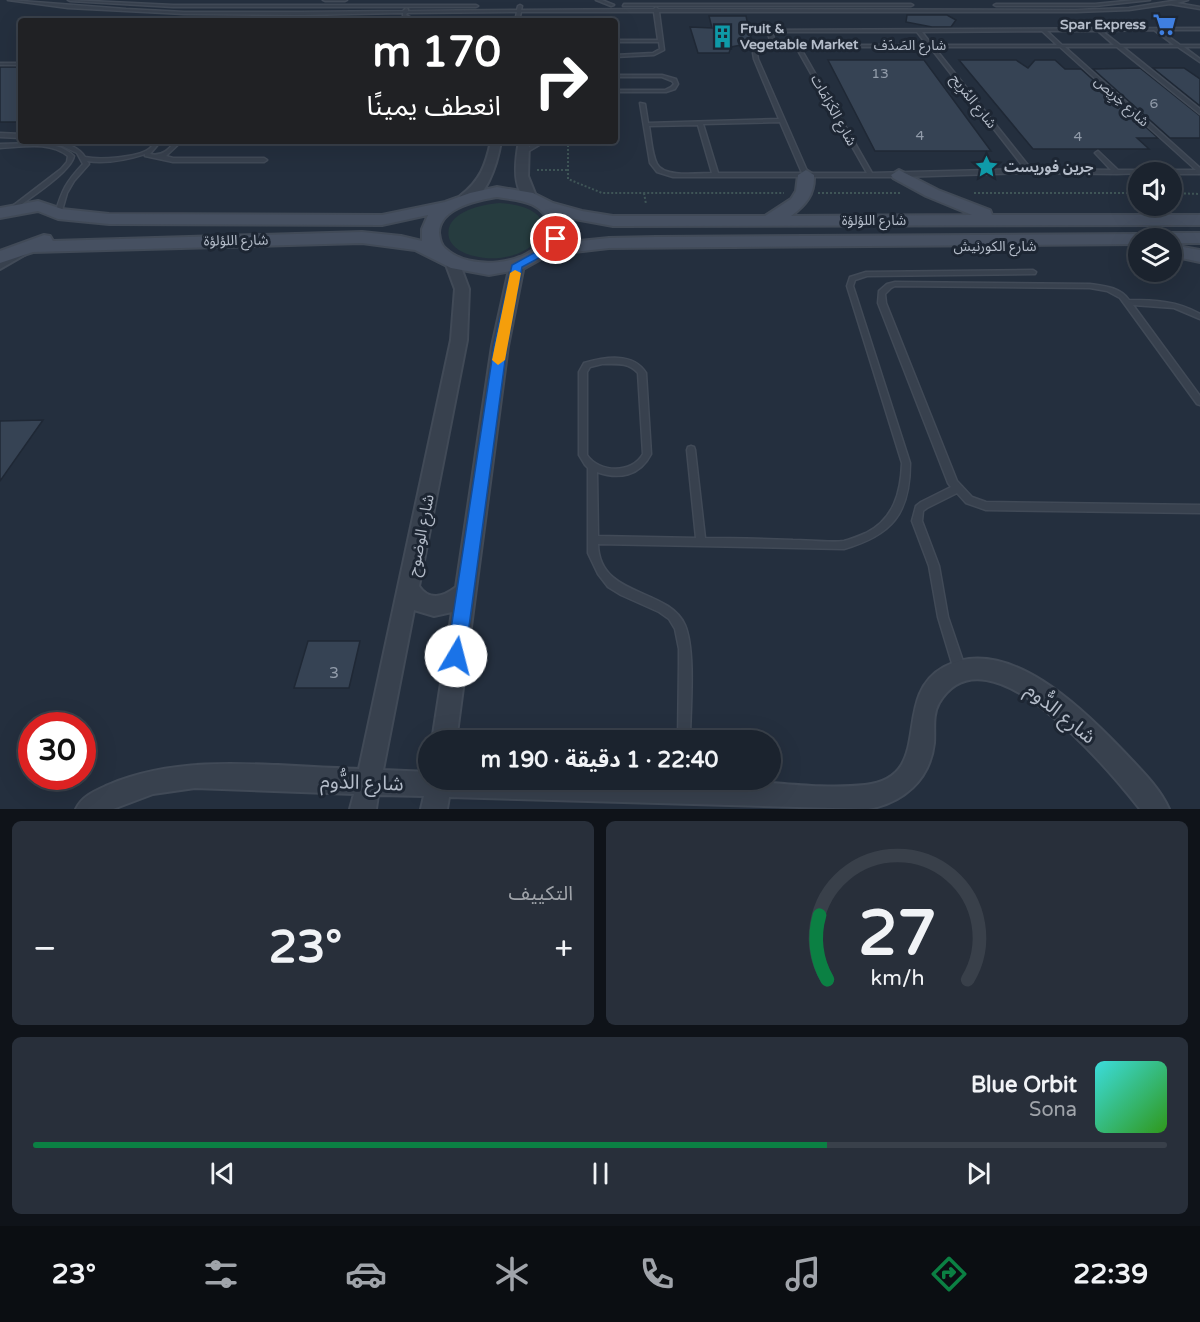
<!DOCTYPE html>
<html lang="ar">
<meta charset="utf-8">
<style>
:root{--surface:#1b232e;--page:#282f3a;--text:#f1f3f6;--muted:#a0a4aa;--line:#39404a;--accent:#0b8043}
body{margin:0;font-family:"Varela Round","Noto Sans Arabic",sans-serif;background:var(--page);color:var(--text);direction:rtl;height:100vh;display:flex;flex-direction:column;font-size:22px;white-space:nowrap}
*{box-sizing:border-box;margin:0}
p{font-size:20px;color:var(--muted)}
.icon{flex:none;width:33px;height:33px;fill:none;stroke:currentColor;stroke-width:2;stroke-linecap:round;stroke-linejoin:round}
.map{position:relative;height:809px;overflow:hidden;direction:ltr}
.side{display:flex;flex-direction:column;gap:12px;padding:12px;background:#0f1319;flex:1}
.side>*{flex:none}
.hud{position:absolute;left:18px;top:18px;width:600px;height:126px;border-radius:6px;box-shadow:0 6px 24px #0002,0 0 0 2px var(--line);direction:rtl;background:#202124;color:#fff;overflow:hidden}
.buttons{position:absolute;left:1128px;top:162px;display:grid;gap:12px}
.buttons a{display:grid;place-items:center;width:54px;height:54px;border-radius:50%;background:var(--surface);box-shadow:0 6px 24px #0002,0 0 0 2px var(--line);font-size:30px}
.speed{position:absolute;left:18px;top:712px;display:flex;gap:12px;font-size:30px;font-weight:700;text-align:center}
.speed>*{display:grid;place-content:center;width:78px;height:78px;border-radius:50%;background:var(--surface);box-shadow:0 6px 24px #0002,0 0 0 2px var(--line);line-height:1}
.speed .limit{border:9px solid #d22;background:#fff;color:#111}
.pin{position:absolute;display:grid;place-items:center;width:51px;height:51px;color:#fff;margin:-26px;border:3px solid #fff;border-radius:50%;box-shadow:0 2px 6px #0007}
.me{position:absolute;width:66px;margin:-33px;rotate:8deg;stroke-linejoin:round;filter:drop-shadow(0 0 4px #0008)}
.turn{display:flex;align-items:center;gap:21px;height:126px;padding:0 18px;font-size:27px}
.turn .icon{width:78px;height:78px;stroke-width:2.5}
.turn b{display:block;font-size:42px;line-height:51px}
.big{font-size:45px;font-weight:700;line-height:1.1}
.side .card{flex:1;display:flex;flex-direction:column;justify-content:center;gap:9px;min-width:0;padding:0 21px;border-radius:9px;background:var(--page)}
.side .dial{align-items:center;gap:0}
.dial svg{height:156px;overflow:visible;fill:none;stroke:var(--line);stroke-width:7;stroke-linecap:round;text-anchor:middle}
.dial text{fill:var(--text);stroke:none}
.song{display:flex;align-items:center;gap:18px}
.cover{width:72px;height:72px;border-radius:9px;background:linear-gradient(135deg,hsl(180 70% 55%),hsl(110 70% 35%))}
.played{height:6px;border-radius:3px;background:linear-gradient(90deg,var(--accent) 70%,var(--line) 70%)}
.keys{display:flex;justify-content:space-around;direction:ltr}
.heat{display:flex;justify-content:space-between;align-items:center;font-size:33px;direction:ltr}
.side .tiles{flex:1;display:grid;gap:12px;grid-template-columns:1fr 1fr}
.card:last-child{grid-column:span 2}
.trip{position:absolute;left:418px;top:730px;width:363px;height:60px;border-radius:30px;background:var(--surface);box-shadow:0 6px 24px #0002,0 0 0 2px var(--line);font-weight:700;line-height:60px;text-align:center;direction:rtl}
.tabs{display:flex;height:96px;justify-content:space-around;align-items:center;background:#0b0e12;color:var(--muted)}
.tabs .icon{width:42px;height:42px}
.tabs .on{color:var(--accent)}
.tabs b{font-size:27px;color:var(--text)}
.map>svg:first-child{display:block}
</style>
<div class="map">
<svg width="1200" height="809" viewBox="0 0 1200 809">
<rect width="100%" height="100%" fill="#242f3e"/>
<path fill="#263c3f" d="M500,203c81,6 32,68 -26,53 -10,-2 -22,-8 -25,-18 -6,-26 34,-34 51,-35z"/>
<g fill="#364354" stroke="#1f2835" stroke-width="1.5">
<path d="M907,15h40l9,5 -5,7h-19l-26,-5z"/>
<path d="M709,16h37l6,27 -21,4 -2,6h-31l-8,-26 22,1z"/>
<path d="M828,60h96l67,91h-116z"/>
<path d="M959,60h57l12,8 7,-8h20l10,9h16l77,69h-21l12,11h-116z"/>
<rect x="0" y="67" width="21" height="55"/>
<path d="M1140,68l60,48v22h-30l-77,-69z"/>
<path d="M1153,68h31l16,11v27z"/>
<path d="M43,420l-43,61v-60z"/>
<path d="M308,641h52l-11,47h-55z"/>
</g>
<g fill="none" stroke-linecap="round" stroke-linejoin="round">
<defs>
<g id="lane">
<path d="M8,0l118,9 58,3h117l102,-1 3,-3 2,1v2l109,-1 1,-4 2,-1 2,1 -1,4 133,-1 2,-2 2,2 418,1 53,-2 49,-8h10l-11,3 23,4v2l-30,-5 -41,6 -53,2h-417l5,38 -10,5 -39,2v-2l38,-2 7,-4 -1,-7h-44v-2h43l-4,-28h-133l-2,9h-4l2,-9 -110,1 -1,2 12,6h-6l-9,-4v-4l-102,2 -117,-1 -116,-6z"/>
<path d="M68,0l105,5h303l2,1 -2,1h-303l-103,-6z"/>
<path d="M323,0h24l-2,1h-20z"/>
<path d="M596,0h6l12,5 -3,1z"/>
<path d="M1135,0h15l-55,6h-99l-2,-1 2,-1h99z"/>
<path d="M624,4h287l2,1 -2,1h-288z"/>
<path d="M424,20h27l2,1h-31z"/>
<path d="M1200,28v2h-41l21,15h20v2h-16l16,12v3l-22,-15h-55l77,62v5l-83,-67h-52l135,121v6h-28v-2l-55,2 -88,-1 -130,4h-226l-16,-5 -7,-9 -10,-60 5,1 3,19 131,-4 -25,-60 -1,-6 6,-6 13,-1 -5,-15 2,-1zM1042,31l15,14h-125l-10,-13zM1047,31h51l16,14h-52zM1102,31l52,-1 20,15h-54zM772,32h145l10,13h-151zM785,47h11l71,126h-59l-50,-114 -1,-6 5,-4zM800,47h130l95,122 -153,4zM934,47h126l136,123h-78l-20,-19 -3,2 1,1 15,16 -80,-1zM780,122l22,51h-84l-15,-49zM698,125l14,48c-13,0 -48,5 -55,-9 -5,-9 -6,-27 -8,-38z"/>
<rect x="0" y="63" width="21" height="2"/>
<path d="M615,75h47l14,4 2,5 -3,5 -9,3h-51v-2h50l6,-3 3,-3 -2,-3 -10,-4h-47z"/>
<path d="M0,133l21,1v4l-21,-1z"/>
<path d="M52,141c11,0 27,6 33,16 14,3 52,1 64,-8 3,-2 4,-5 6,-8h6l-11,13c12,3 19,-5 26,-13h6l-16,15 7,2h91l3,2 -3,2h-91l-28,-6v-2c-19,6 -38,10 -58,7l2,3 -15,17 -7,12 -6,21 -3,2 -3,-2c7,-24 11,-32 28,-50l-6,-11z"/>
<path d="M539,141h7l-22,13 -5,-1z"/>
<path d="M37,143c14,1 26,3 37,13 -3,16 -46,43 -60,54h-4v-2l51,-39 6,-7 1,-6c-19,-15 -45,-9 -68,-8v-4z"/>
<path d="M1033,270l3,2 -1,2 -168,2 -12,4 -2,6 57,177c0,51 -18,72 -66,86l-246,-5c1,54 70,43 87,81 11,26 5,87 5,116h-12l1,-76v-16l-4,-20 -6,-10 -10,-7 -38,-17 -13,-8 -10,-13 -10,-21v-85l-3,-3 -6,-10v-83l5,-9c21,-6 49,-11 62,10l5,81c-11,22 -32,26 -54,18l1,64 98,2 -9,-88 1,-3 3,-1 3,1 1,3 10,88c30,0 59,1 88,2 16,0 37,3 51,1 8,-2 15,-5 22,-8 28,-14 35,-41 36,-70l-55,-177 3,-9 16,-5zM602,364c14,0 26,-2 36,9l5,81c-11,20 -44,19 -56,1v-83l3,-5z"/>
<path d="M895,282l195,2c14,2 30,3 39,16 25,0 49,1 71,14v5l-26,-11 -41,-3 67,91v9l-3,-1 -77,-106 -13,-7 -17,-3 -195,-2 -4,2 -6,6 1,9 71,178 15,16 14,5 214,3v8l-214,-3 -20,-7 -9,-10 -30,15 -4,3 -1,10 17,45 9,51 18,53 -2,4 -4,2 -4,-2 -2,-4 -16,-53 -9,-51 -17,-45 4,-15 5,-4 30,-15 -3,-4 -70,-180 1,-12 8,-7z"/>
</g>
<g id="street">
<path d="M491,141h10c-3,19 -15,66 -41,61v-6c20,-15 26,-31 31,-55z"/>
<path d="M519,141h10l-1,35 8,20 -6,4c-20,-7 -14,-43 -11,-59z"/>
<path d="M21,247l5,1 2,3 -2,3 -26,15v-10z"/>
<path d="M452,258l7,4 10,27 -2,51 -48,246c10,15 24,11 37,1l36,-241 18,-81 7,-4 7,4 -16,81 -52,395h-24l20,-129 -18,4 -20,-6 -31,160 46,2v8c98,0 197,-2 295,0 46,1 95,10 141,5 72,-8 24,-88 79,-118 63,-34 140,43 180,85 16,17 36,36 45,57h-29c-30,-38 -153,-187 -201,-106 -7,12 -4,27 -5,40 -4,37 -31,60 -66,66l-419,-12 -2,12h-26l3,-13 -46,-1 -2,14h-26l4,-15 -159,-6 -42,6 -40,15h-37c6,-13 19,-18 32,-24 78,-33 168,-18 251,-16l92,-429 4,-51 -10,-27z"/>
</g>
<g id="secondary">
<path d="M806,170l8,5c1,19 -8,30 -23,41l181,-1 -46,-19 -33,-18 -2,-3 8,-5 39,20 52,20 2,5h208v10l-587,1 -49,-9 3,7 -7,19 49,-5 47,-1 482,-3 9,4h-9v6l-529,4 -61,7 -25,14 -34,6 -38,-7 -36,-18 -53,-7 -329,9 -33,11v-12l44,-16 6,1 3,5 309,-9 39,4 21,5v-12l6,-14 -46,10 -273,-1 -51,-5 -20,-8 -38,7v-10l38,-7 24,8 47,5 273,1 63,-13 25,-9 27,-6 36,6 20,10 29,8 31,5h152l26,-17 5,-8 2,-16zM497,197c23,4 43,3 53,27 -1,4 -2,10 -5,13 -16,29 -76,34 -99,12 -5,-4 -6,-9 -7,-16 0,-25 39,-33 58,-36z"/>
<path d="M1170,233h30v10h-28v-5h-11l3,-4z"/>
<path d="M1172,245l28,5v12l-28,-6z"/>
</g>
</defs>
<use href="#lane" stroke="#414a57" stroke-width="3"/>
<use href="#street" stroke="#414a57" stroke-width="4"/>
<use href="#secondary" stroke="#414a57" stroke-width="4"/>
<g stroke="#3f5557" stroke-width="2" stroke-dasharray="2 2" stroke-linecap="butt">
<path d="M568,141v38l34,14h182"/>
<path d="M537,170h31"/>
<path d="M644,193l2,11"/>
<path d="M818,193h83"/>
<path d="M974,193h164"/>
<path d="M1172,193l28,1"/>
</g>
<use href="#lane" fill="#38414e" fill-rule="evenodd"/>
<use href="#street" fill="#38414e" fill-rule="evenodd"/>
<use href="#secondary" fill="#465061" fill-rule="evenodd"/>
</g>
<path fill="#1a73e8" stroke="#114b97" stroke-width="1.5" d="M556,236l5,3 -11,13 -28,15 -15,79 -42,310 -3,7 -6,2 -7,-2 -2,-7 47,-310 18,-81 31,-17 9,-11z"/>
<path fill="#f59e0b" d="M515,270l6,3 -16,87 -7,5 -6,-5 18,-87z"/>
<defs>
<symbol id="supermarket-bare" viewBox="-9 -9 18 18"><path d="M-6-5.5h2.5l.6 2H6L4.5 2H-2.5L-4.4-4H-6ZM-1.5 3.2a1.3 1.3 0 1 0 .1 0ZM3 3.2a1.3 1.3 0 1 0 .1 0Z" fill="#3f7fe0" stroke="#1d2633" stroke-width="2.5" paint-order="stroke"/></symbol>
<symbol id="building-bare" viewBox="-9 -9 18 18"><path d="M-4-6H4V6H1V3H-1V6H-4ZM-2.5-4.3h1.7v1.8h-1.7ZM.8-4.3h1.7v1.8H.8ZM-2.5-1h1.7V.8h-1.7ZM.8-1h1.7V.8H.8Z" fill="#0f9aa8" stroke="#1d2633" stroke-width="2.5" paint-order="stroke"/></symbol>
<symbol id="sight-bare" viewBox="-9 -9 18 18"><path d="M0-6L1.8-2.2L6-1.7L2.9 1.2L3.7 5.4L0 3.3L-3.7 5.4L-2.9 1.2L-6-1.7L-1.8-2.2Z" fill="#0f9aa8" stroke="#1d2633" stroke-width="2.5" paint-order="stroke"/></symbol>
</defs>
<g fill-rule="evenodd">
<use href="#supermarket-bare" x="1148" y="8" width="33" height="33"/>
<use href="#building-bare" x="706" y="20" width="33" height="33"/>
<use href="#sight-bare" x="970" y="150" width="33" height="33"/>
</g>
<g text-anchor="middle" stroke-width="6" stroke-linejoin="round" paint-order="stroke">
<g font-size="14" font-weight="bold" fill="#b4bcc9" stroke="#1d2633" text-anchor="start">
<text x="1146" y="29" text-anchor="end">Spar Express</text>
<text x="740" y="33">Fruit &amp;<tspan x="740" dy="16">Vegetable Market</tspan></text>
<text x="1004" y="172">جرين فوريست</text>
</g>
<g font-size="14" fill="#b4bcc9" stroke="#1d2633">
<text x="910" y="50">شارع الصَدَف</text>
<text transform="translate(974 101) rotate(52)" y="5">شارع المُرِيح</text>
<text transform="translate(1122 101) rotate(42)" y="5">شارع خِرِيص</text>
<text transform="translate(834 110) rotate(61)" y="5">شارع الكَرَامَات</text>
<text x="874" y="225">شارع اللؤلؤة</text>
<text transform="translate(236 240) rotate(-1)" y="5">شارع اللؤلؤة</text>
<text x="995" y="251">شارع الكورنيش</text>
</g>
<g font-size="14" fill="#929caa">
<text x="880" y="78">13</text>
<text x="1154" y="108">6</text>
<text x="920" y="140">4</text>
<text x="1078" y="141">4</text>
</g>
<g font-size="16" fill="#b4bcc9" stroke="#1d2633">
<text transform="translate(420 535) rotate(-79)" y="6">شارع الوضوح</text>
</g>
<g font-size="16" fill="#929caa">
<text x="334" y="678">3</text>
</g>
<g font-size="20" fill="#b4bcc9" stroke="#1d2633">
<text transform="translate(1061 713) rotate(39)" y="7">شارع الدُّوم</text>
<text transform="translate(362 782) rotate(2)" y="7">شارع الدُّوم</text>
</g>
</g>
</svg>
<div class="buttons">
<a><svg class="icon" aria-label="sound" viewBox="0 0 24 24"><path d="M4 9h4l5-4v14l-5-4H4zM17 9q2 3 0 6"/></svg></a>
<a><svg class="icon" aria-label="layers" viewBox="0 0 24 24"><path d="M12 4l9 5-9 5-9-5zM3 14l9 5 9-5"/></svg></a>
</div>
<div class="speed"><div class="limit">30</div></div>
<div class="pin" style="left:556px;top:239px;background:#d93025"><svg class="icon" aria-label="arrive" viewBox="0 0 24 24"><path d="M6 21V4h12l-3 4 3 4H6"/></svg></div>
<svg class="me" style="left:456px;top:656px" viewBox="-20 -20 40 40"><circle r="19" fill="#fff"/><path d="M0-13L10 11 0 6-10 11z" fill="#1a73e8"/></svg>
<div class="trip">22:40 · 1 دقيقة · 190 m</div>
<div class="hud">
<div class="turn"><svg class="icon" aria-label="right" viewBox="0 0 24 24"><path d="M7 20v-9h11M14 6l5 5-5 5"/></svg><div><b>170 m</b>انعطف يمينًا</div></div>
</div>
</div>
<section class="side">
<div class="tiles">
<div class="card dial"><svg viewBox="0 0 100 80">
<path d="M14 69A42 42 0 1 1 86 69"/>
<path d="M14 69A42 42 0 0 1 10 36" stroke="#0b8043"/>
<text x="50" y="56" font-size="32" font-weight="700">27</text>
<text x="50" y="72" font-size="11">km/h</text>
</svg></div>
<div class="card"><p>التكييف</p>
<div class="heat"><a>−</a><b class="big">23°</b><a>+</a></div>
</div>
<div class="card">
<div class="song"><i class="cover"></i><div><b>Blue Orbit</b><p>Sona</p></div></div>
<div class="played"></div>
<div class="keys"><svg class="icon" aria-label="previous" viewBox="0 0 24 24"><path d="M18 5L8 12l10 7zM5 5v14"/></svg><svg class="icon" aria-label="pause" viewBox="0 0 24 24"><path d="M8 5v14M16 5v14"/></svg><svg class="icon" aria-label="next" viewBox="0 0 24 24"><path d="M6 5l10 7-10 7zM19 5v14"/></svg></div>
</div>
</div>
</section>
<nav class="tabs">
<b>22:39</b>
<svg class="icon on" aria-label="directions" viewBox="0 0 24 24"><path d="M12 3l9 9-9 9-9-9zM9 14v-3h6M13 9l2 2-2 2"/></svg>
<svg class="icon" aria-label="music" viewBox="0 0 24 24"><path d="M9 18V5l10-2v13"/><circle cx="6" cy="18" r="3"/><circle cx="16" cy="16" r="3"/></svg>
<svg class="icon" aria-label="phone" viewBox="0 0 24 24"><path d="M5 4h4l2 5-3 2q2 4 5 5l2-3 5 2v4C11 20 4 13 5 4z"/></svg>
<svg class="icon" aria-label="climate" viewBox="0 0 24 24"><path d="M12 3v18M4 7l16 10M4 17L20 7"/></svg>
<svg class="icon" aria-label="car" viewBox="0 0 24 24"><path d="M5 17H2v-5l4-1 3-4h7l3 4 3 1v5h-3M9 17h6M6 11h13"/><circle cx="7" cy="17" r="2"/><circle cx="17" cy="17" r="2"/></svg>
<svg class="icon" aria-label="filters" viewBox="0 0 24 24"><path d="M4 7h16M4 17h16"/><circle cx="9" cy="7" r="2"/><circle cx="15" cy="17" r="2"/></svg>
<b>23°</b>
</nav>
